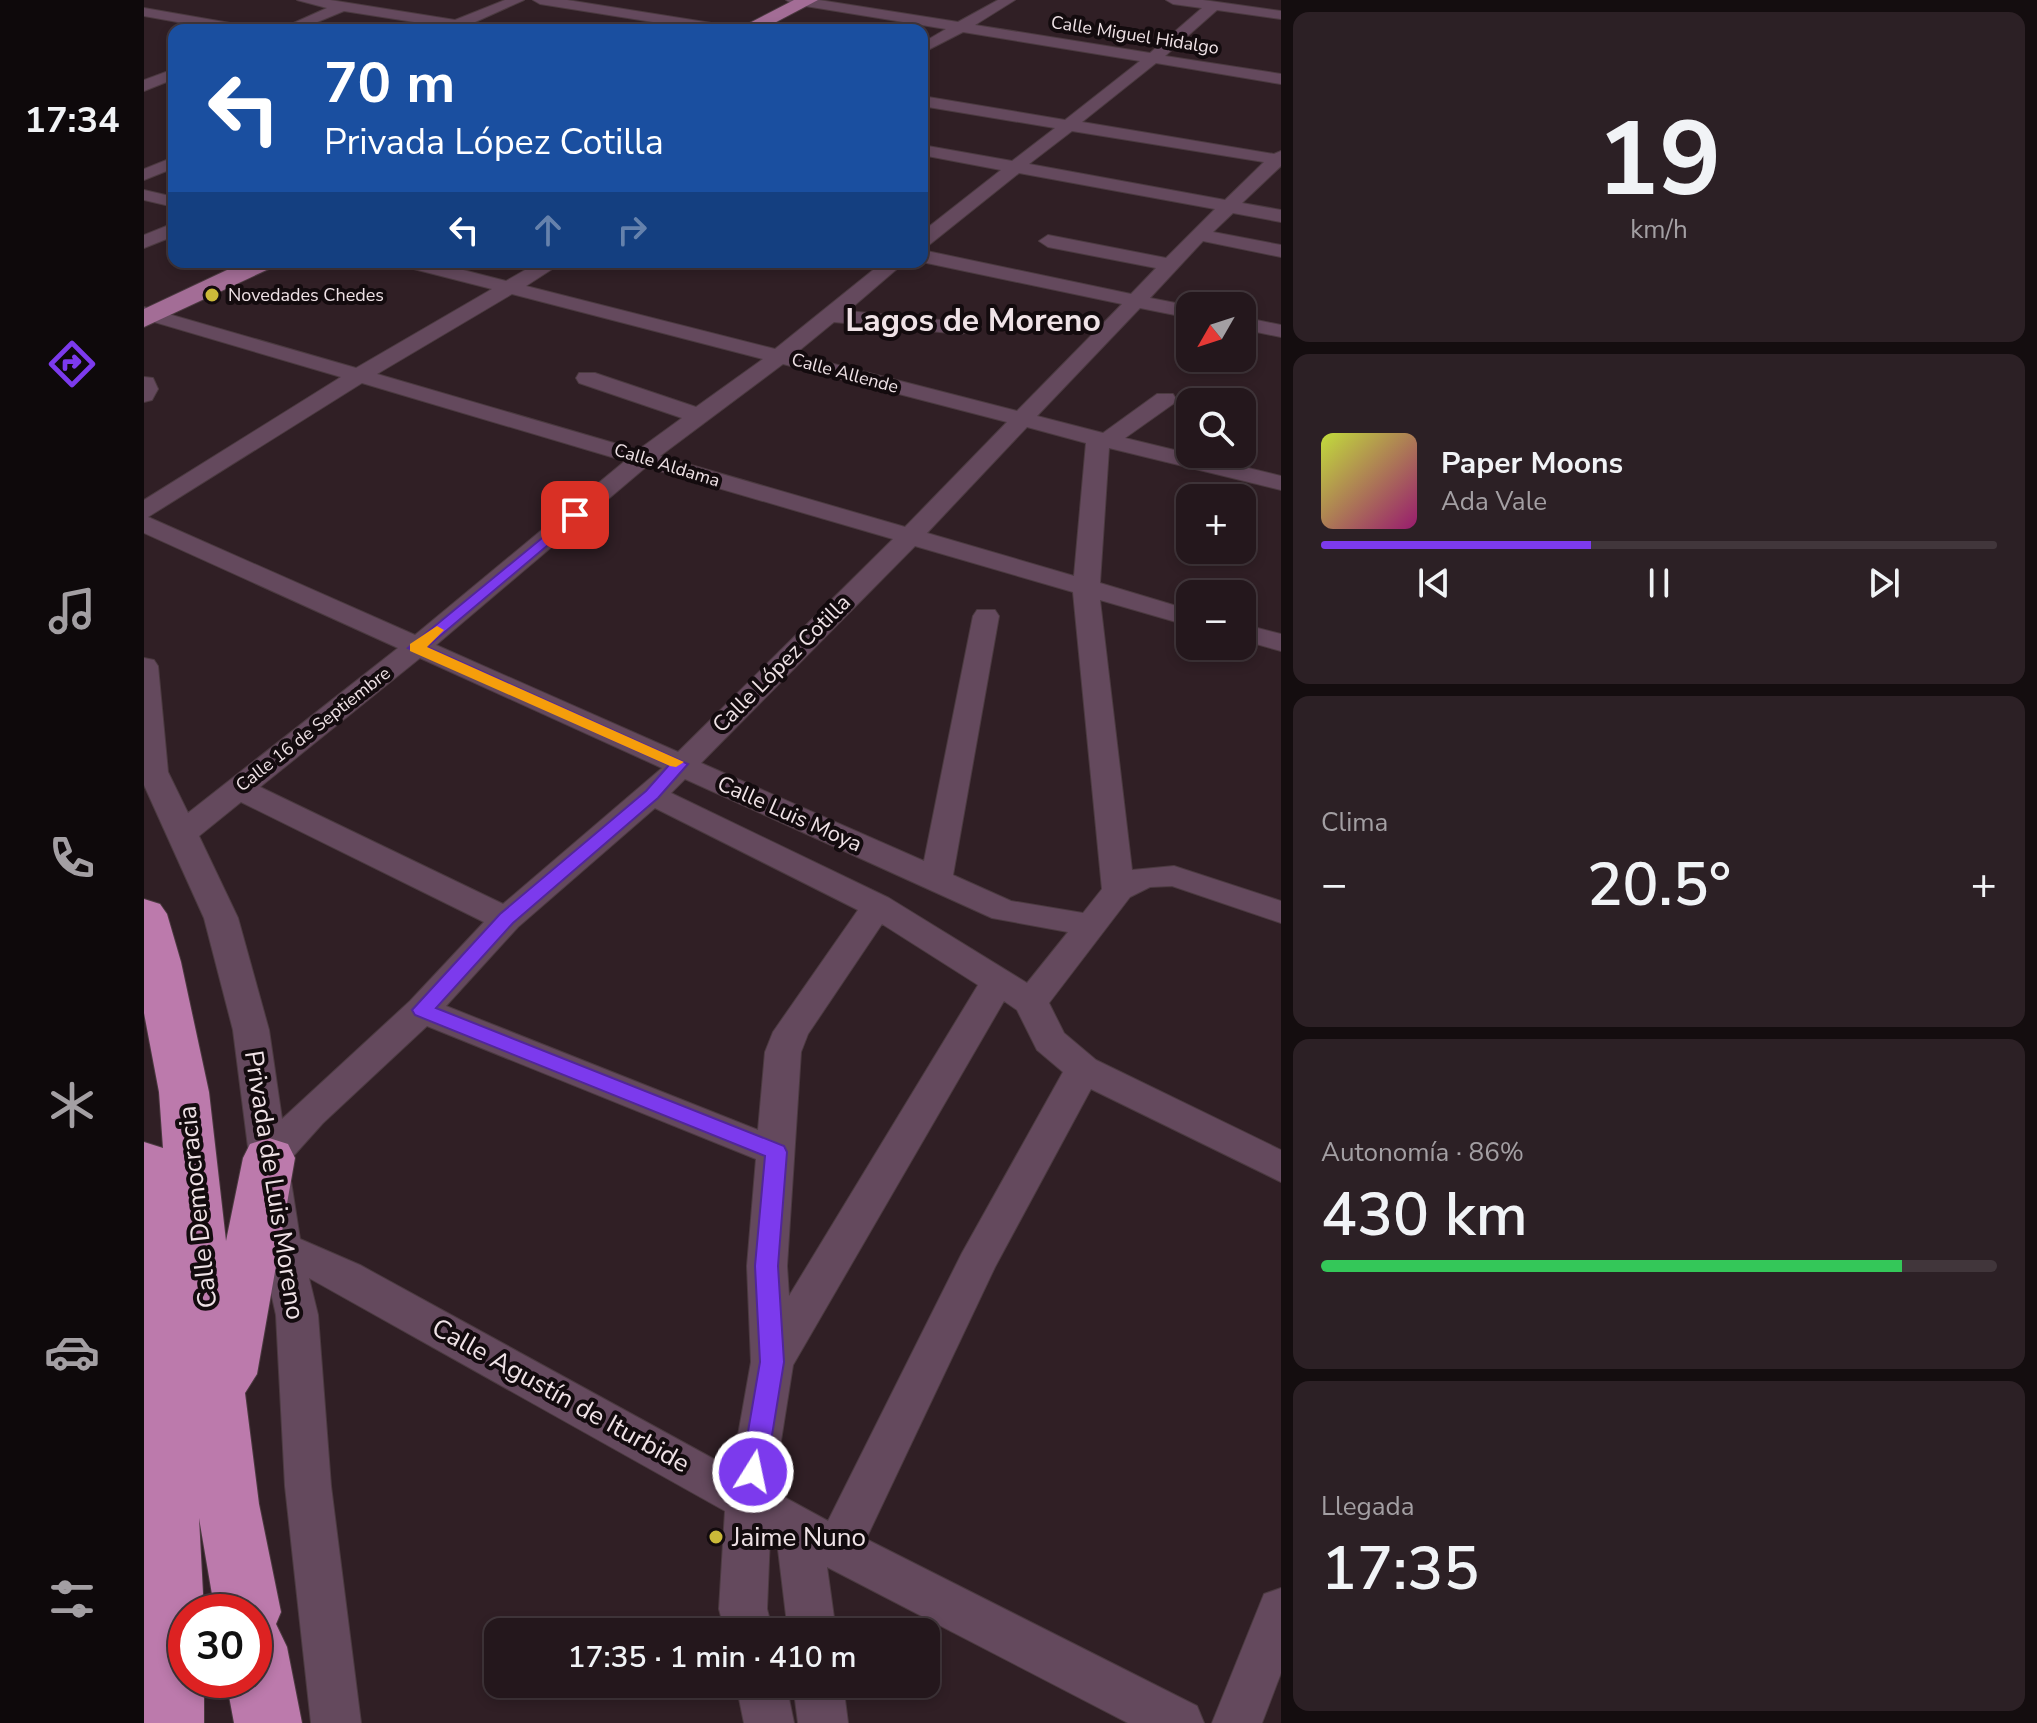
<!DOCTYPE html>
<html lang="es">
<meta charset="utf-8">
<style>
:root{--surface:#24171c;--page:#2c2025;--text:#f1f3f6;--muted:#a39fa3;--line:#41363b;--accent:#7c3aed}
body{margin:0;font-family:"Nunito Sans",sans-serif;background:var(--page);color:var(--text);height:100vh;display:flex;flex-direction:column;font-size:30px;white-space:nowrap}
*{box-sizing:border-box;margin:0}
p{font-size:26px;color:var(--muted)}
.icon{flex:none;width:44px;height:44px;fill:none;stroke:currentColor;stroke-width:2;stroke-linecap:round;stroke-linejoin:round}
.map{position:relative;flex:1;overflow:hidden}
.panel{display:flex;flex-direction:column;gap:12px;padding:12px;background:#140d0f;width:756px}
.panel>*{flex:none}
.top-card{position:absolute;left:24px;top:24px;width:760px;height:244px;border-radius:16px;box-shadow:0 4px 12px #0003,0 0 0 2px var(--line);background:#1a4fa0;color:#fff;overflow:hidden}
.needle{width:52px;rotate:231deg}
.tools{position:absolute;left:1032px;top:292px;display:grid;gap:16px}
.tools a{display:grid;place-items:center;width:80px;height:80px;border-radius:16px;background:var(--surface);box-shadow:0 4px 12px #0003,0 0 0 2px var(--line);font-size:40px}
.speed{position:absolute;left:24px;top:1594px;display:flex;gap:16px;font-size:40px;font-weight:700;text-align:center}
.speed>*{display:grid;place-content:center;width:104px;height:104px;border-radius:50%;background:var(--surface);box-shadow:0 4px 12px #0003,0 0 0 2px var(--line);line-height:1}
.speed .limit{border:12px solid #d22;background:#fff;color:#111}
.pin{position:absolute;display:grid;place-items:center;width:68px;height:68px;color:#fff;margin:-34px;border-radius:16px;box-shadow:0 4px 12px #0006}
.me{position:absolute;width:88px;margin:-44px;rotate:10deg;stroke-linejoin:round;filter:drop-shadow(0 0 6px #0008)}
.turn{display:flex;align-items:center;gap:28px;height:168px;padding:0 24px;font-size:36px}
.turn .icon{width:104px;height:104px;stroke-width:2.5}
.turn b{display:block;font-size:56px;line-height:68px}
.lanes{display:flex;align-items:center;height:76px;padding:0 24px;background:#0003;justify-content:center;gap:40px;direction:ltr}
.lanes .off{opacity:.35}
.big{font-size:60px;font-weight:600;line-height:1.1}
.panel .tile{flex:1;display:flex;flex-direction:column;justify-content:center;gap:12px;min-width:0;padding:0 28px;border-radius:16px;background:var(--page)}
.panel .dial{align-items:center;gap:0}
.dial b{font-size:104px;line-height:1}
.song{display:flex;align-items:center;gap:24px}
.cover{width:96px;height:96px;border-radius:12px;background:linear-gradient(135deg,hsl(70 70% 55%),hsl(320 70% 35%))}
.played{height:8px;border-radius:4px;background:linear-gradient(90deg,var(--accent) 40%,var(--line) 40%)}
.keys{display:flex;justify-content:space-around;direction:ltr}
.heat{display:flex;justify-content:space-between;align-items:center;font-size:44px;direction:ltr}
.charge{height:12px;border-radius:6px;background:linear-gradient(90deg,#34c759 86%,var(--line) 0)}
.trip{position:absolute;left:340px;top:1618px;width:456px;height:80px;border-radius:16px;background:var(--surface);box-shadow:0 4px 12px #0003,0 0 0 2px var(--line);font-weight:600;line-height:80px;text-align:center}
main{display:flex;flex:1;min-height:0}
.dock{display:flex;flex-direction:column;width:144px;justify-content:space-around;align-items:center;background:#0e090b;color:var(--muted)}
.dock .icon{width:56px;height:56px}
.dock .selected{color:var(--accent)}
.dock b{font-size:36px;color:var(--text)}
.map>svg:first-child{display:block}
</style>
<main>
<nav class="dock">
<b>17:34</b>
<svg class="icon selected" aria-label="directions" viewBox="0 0 24 24"><path d="M12 3l9 9-9 9-9-9zM9 14v-3h6M13 9l2 2-2 2"/></svg>
<svg class="icon" aria-label="music" viewBox="0 0 24 24"><path d="M9 18V5l10-2v13"/><circle cx="6" cy="18" r="3"/><circle cx="16" cy="16" r="3"/></svg>
<svg class="icon" aria-label="phone" viewBox="0 0 24 24"><path d="M5 4h4l2 5-3 2q2 4 5 5l2-3 5 2v4C11 20 4 13 5 4z"/></svg>
<svg class="icon" aria-label="climate" viewBox="0 0 24 24"><path d="M12 3v18M4 7l16 10M4 17L20 7"/></svg>
<svg class="icon" aria-label="car" viewBox="0 0 24 24"><path d="M5 17H2v-5l4-1 3-4h7l3 4 3 1v5h-3M9 17h6M6 11h13"/><circle cx="7" cy="17" r="2"/><circle cx="17" cy="17" r="2"/></svg>
<svg class="icon" aria-label="filters" viewBox="0 0 24 24"><path d="M4 7h16M4 17h16"/><circle cx="9" cy="7" r="2"/><circle cx="15" cy="17" r="2"/></svg>
</nav>
<div class="map">
<svg width="1137" height="1723" viewBox="0 0 1137 1723">
<rect width="100%" height="100%" fill="#301f25"/>
<g fill="none" stroke-linecap="round" stroke-linejoin="round">
<defs>
<g id="minor">
<path d="M153,0h33l125,20 50,-20h19l-51,23 26,7h-34l-121,-19 -46,19h-20l49,-22z"/>
<path d="M389,0h34l163,26 7,4h-34l-163,-26z"/>
<path d="M642,0h33l139,22 40,-22h17l-40,25 175,28 52,-45 -29,-4 -7,-4h37l78,11v8l-64,-9 -52,46 116,18v10l-125,-21 -74,59 192,32 7,-3v15l-39,37 39,7v12l-48,-9 -20,19 68,13v12l-78,-16 -53,57 41,8 -1,12 -50,-10 -103,108 66,17 54,-39h16l3,5 -3,5 -48,34 156,38v14l-172,-42 -9,135 90,27v16l-90,-26 32,270 42,-4 107,35v22l-109,-37 -22,1 -20,10 -81,106 15,30 32,27 185,90v32l-190,-93 -96,178 -129,272 331,167 7,17h-76l-301,-156 9,65h-48l-11,-91 -7,-4 -3,72 6,23h-48l-6,-23 6,-98 -416,-233 9,37 13,171 30,237h-50l-26,-237 -9,-171 -15,-67 -28,-218 -29,-112 -60,-133v-127l10,2 4,6 10,106 20,41 210,-165 -254,-115v-33l197,-123 -197,-58v-12l212,61 136,-79 -90,-23 -3,-4h33l74,19 33,-19h24l-37,24 249,63 108,-87h22l-57,49 113,11 10,6 -3,4 -7,2 -127,-12 -39,32 222,57 105,-107 -200,-42v-12l209,44 25,-26 -108,-21 -9,-6 9,-6 118,23 49,-49 -196,-36 -90,72 -7,2v-15l79,-62 -79,-15v-10l90,16 43,-33 -133,-22v-10l143,24 75,-59 -177,-29 -41,21v-10l24,-14 -153,-25zM928,131l192,31 -39,38 -196,-36zM368,294l251,65 -67,48 -101,-34h-16l-3,5 3,5 103,35 -44,32 -261,-76zM639,364l224,58 -102,105 -245,-71zM218,383l263,78 -210,174 -267,-118zM883,427l59,16 -12,133 -147,-43zM502,467l247,72 -215,213 -242,-107zM771,546l158,46 29,297 -19,24 -72,-12 -58,-26 46,-259 -4,-6h-18l-4,6 -49,245 -223,-98zM276,658l242,110 -159,136 -243,-117zM541,779l307,139 76,14 -41,51 -138,-85 -218,-105zM97,802l243,120 -74,79 -128,118 -13,-89 -31,-112 -39,-82zM511,808l203,102 -85,122 -8,20 -7,78 -312,-124 72,-79zM738,924l96,61 -189,311 -2,-30 14,-214 7,-18zM860,1001l13,9 20,40 26,22 -101,181 -134,268 -55,-30 20,-126zM283,1026l329,133 -9,107 4,96 -19,107 -372,-204 -60,-26 -12,-77 35,-39z"/>
<path d="M0,8l103,18 7,4h-32l-78,-14z"/>
<path d="M30,69v10l-30,12v-11z"/>
<path d="M30,157v11l-30,12v-11z"/>
<path d="M0,190l30,7v10l-30,-7z"/>
<path d="M30,223v13l-30,12v-13z"/>
<path d="M1098,317l39,8v12l-39,-8z"/>
<path d="M0,377l9,1 5,11 -6,11 -8,2z"/>
<path d="M1098,624l39,10v17l-39,-11z"/>
<path d="M1137,1588v85l-19,50h-50l52,-129z"/>
<path d="M592,1684h50l8,39h-50z"/>
<path d="M649,1684h50l5,39h-50z"/>
</g>
<g id="major">
<path d="M650,0h24l-57,30h-25z"/>
<path d="M100,262h33l-4,5 -129,60v-18z"/>
</g>
<path id="highway" d="M0,899l16,5 7,10 14,48 28,130 17,149 17,-83 7,-14 19,-6 19,6 7,14 -38,216 -12,19 14,111 22,108 -5,12 11,23 15,76h-68l-8,-43h28v-68h-39l-16,-94 5,94h-18v68h18v43h-60v-581l19,6 -4,-56 -15,-79z"/>
</defs>
<use href="#minor" stroke="#4b3a40" stroke-width="2"/>
<use href="#major" stroke="#4b3a40" stroke-width="2"/>
<use href="#highway" stroke="#4b3a40" stroke-width="2"/>
<use href="#minor" fill="#64495d" fill-rule="evenodd"/>
<use href="#major" fill="#a36d96" fill-rule="evenodd"/>
<use href="#highway" fill="#bc7aac" fill-rule="evenodd"/>
</g>
<path fill="#7c3aed" stroke="#51269a" stroke-width="2" d="M431,511l5,1v6l-153,129 261,117 -30,34 -145,125 -77,85 348,138 3,6 -9,114 6,96 -18,110 -4,8 -9,3 -9,-3 -3,-8 19,-110 -5,-96 10,-110 -350,-141 -3,-5 88,-96 146,-123 23,-26 -261,-117z"/>
<path fill="#f59e0b" d="M293,626l7,4 -17,17 257,115 -8,5 -6,-1 -260,-115v-7z"/>
<g fill="#cbb939" stroke="#130b0e" stroke-width="3">
<circle cx="68" cy="295" r="8"/>
<circle cx="572" cy="1537" r="8"/>
</g>
<g text-anchor="middle" stroke-width="8" stroke-linejoin="round" paint-order="stroke">
<g font-size="18" fill="#efe2e6" stroke="#130b0e">
<text transform="translate(991 35) rotate(9)" y="6">Calle Miguel Hidalgo</text>
<text transform="translate(701 373) rotate(15)" y="6">Calle Allende</text>
<text transform="translate(523 465) rotate(17)" y="6">Calle Aldama</text>
<text transform="translate(169 729) rotate(-38)" y="6">Calle 16 de Septiembre</text>
</g>
<g font-size="18" fill="#efe2e6" stroke="#130b0e" text-anchor="start">
<text x="84" y="301">Novedades Chedes</text>
</g>
<g font-size="22" fill="#efe2e6" stroke="#130b0e">
<text transform="translate(637 663) rotate(-45)" y="8">Calle López Cotilla</text>
<text transform="translate(646 813) rotate(24)" y="8">Calle Luis Moya</text>
</g>
<g font-size="26" fill="#efe2e6" stroke="#130b0e">
<text transform="translate(131 1185) rotate(81)" y="9">Privada de Luis Moreno</text>
<text transform="translate(53 1207) rotate(-96)" y="9">Calle Democracia</text>
<text transform="translate(417 1395) rotate(29)" y="9">Calle Agustín de Iturbide</text>
</g>
<g font-size="26" fill="#efe2e6" stroke="#130b0e" text-anchor="start">
<text x="588" y="1546">Jaime Nuno</text>
</g>
<g font-size="32" font-weight="bold" fill="#efe2e6" stroke="#130b0e">
<text x="829" y="331">Lagos de Moreno</text>
</g>
</g>
</svg>
<div class="tools">
<a><svg class="needle" viewBox="-14 -14 28 28"><path d="M0-13l5 13h-10z" fill="#e53935"/><path d="M0 13l5-13h-10z" fill="#a39fa3"/></svg></a>
<a><svg class="icon" aria-label="search" viewBox="0 0 24 24"><circle cx="10" cy="10" r="6"/><path d="M15 15l6 6"/></svg></a>
<a>+</a>
<a>−</a>
</div>
<div class="speed"><div class="limit">30</div></div>
<div class="pin" style="left:431px;top:515px;background:#d93025"><svg class="icon" aria-label="arrive" viewBox="0 0 24 24"><path d="M6 21V4h12l-3 4 3 4H6"/></svg></div>
<svg class="me" style="left:609px;top:1472px" viewBox="-20 -20 40 40"><circle r="17" fill="#7c3aed" stroke="#fff" stroke-width="3"/><path d="M0-11L8 9 0 5-8 9z" fill="#fff"/></svg>
<div class="trip">17:35 · 1 min · 410 m</div>
<div class="top-card">
<div class="turn"><svg class="icon" aria-label="left" viewBox="0 0 24 24"><path d="M17 20v-9H6M10 6l-5 5 5 5"/></svg><div><b>70 m</b>Privada López Cotilla</div></div>
<div class="lanes"><svg class="icon" aria-label="left" viewBox="0 0 24 24"><path d="M17 20v-9H6M10 6l-5 5 5 5"/></svg><svg class="icon off" aria-label="ahead" viewBox="0 0 24 24"><path d="M12 20V5M6 11l6-6 6 6"/></svg><svg class="icon off" aria-label="right" viewBox="0 0 24 24"><path d="M7 20v-9h11M14 6l5 5-5 5"/></svg></div>
</div>
</div>
<section class="panel">
<div class="tile dial"><b>19</b><p>km/h</p></div>
<div class="tile">
<div class="song"><i class="cover"></i><div><b>Paper Moons</b><p>Ada Vale</p></div></div>
<div class="played"></div>
<div class="keys"><svg class="icon" aria-label="previous" viewBox="0 0 24 24"><path d="M18 5L8 12l10 7zM5 5v14"/></svg><svg class="icon" aria-label="pause" viewBox="0 0 24 24"><path d="M8 5v14M16 5v14"/></svg><svg class="icon" aria-label="next" viewBox="0 0 24 24"><path d="M6 5l10 7-10 7zM19 5v14"/></svg></div>
</div>
<div class="tile"><p>Clima</p>
<div class="heat"><a>−</a><b class="big">20.5°</b><a>+</a></div>
</div>
<div class="tile"><p>Autonomía · 86%</p><b class="big">430 km</b><div class="charge"></div></div>
<div class="tile"><p>Llegada</p><b class="big">17:35</b></div>
</section>
</main>
